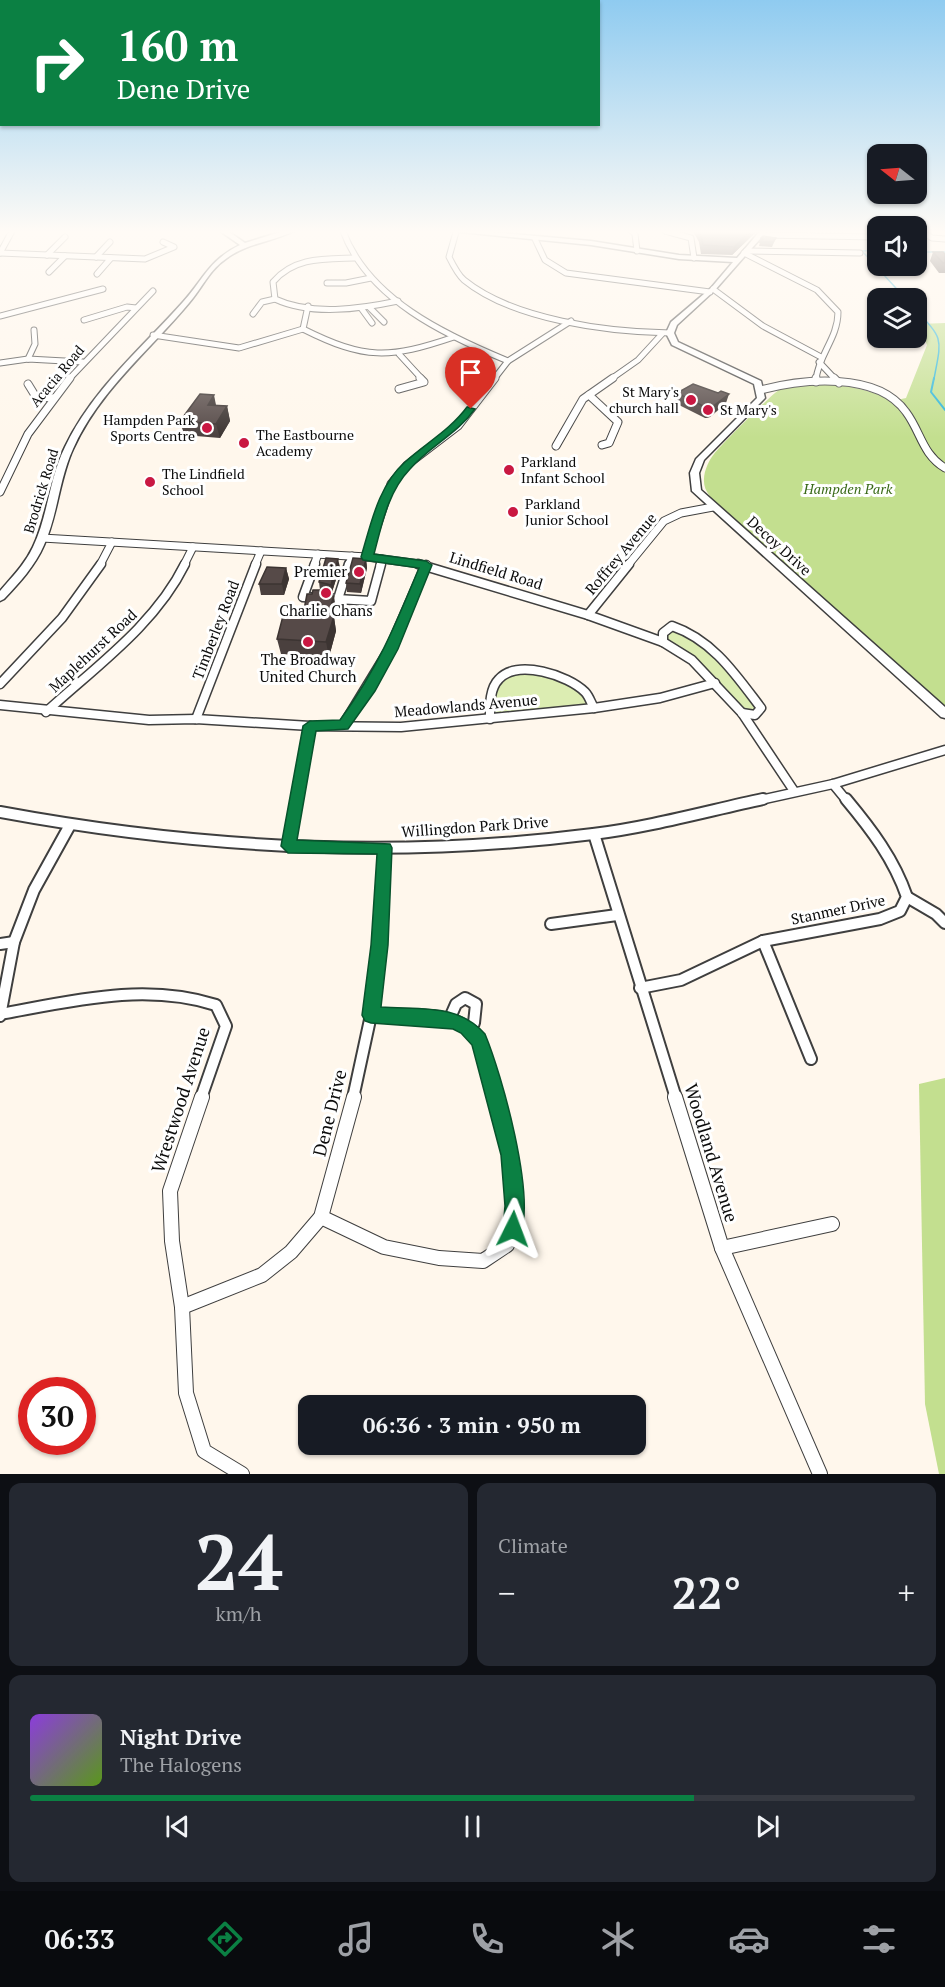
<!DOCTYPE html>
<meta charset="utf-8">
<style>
:root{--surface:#171b24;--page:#242831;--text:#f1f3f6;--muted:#9ea1a6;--line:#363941;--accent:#0b8043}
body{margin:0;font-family:"PT Serif",serif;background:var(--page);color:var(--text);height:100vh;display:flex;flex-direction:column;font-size:22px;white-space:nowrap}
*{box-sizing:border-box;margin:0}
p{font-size:20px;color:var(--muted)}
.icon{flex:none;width:33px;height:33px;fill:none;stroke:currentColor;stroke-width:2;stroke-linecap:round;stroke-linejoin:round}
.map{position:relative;height:1474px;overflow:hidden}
.side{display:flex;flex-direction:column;gap:9px;padding:9px;background:#0d0f14;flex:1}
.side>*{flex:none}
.hud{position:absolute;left:0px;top:0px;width:600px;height:126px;box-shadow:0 2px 4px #0004;background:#0b8043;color:#fff;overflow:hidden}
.needle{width:39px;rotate:287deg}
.tools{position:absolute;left:867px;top:144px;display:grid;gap:12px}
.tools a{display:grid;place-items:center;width:60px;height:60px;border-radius:12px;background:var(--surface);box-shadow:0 2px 4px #0004;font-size:30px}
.speed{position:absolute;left:18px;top:1377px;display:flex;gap:12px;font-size:30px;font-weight:700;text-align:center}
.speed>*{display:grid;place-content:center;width:78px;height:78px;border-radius:50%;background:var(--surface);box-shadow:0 2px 4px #0004;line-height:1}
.speed .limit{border:9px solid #d22;background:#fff;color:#111}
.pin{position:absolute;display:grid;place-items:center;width:51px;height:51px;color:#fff;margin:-62px -26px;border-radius:50% 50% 50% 0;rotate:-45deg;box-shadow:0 0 6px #0007}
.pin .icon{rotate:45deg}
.me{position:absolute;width:66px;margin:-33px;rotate:3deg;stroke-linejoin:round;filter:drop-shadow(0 0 4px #0008)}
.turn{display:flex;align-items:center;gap:21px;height:126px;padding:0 18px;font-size:27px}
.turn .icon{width:78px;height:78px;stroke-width:2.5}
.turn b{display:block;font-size:42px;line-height:51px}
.big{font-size:45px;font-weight:700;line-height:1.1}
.side .tile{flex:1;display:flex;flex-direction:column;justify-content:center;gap:9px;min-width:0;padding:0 21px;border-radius:12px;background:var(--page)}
.side .dial{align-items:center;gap:0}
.dial b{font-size:78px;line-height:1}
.song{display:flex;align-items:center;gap:18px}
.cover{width:72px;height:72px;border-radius:9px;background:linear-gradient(135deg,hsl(270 70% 55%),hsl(90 70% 35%))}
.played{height:6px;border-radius:3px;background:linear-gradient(90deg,var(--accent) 75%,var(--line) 75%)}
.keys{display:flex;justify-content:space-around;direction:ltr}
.heat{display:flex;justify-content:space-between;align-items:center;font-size:33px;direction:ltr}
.side .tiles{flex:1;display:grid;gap:9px;grid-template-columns:1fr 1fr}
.tile:last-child{grid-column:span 2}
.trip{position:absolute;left:298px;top:1395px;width:348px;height:60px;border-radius:12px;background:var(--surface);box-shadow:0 2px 4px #0004;font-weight:700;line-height:60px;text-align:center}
.dock{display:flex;height:96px;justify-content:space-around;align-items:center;background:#090b0e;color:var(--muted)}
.dock .icon{width:42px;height:42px}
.dock .active{color:var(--accent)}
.dock b{font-size:27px;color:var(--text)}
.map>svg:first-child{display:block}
</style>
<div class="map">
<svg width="945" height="1474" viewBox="0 0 945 1474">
<rect width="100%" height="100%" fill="#fff7ec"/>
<g fill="#dcedb2">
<path d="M672,626l30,11 59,71 -6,7 -13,-2 -27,-30 -52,-41z"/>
<path d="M518,670l18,1 50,22 8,15 -104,11v-13l10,-28z"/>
</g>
<g fill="#c3df8f">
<path d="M945,323v384l-226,-200c-7,-8 -16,-16 -15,-28 0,-8 5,-19 10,-25 7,-9 59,-61 66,-65 27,-12 87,-3 112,12l14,-3 21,-53 -9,-21z"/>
<path d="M945,1078v396h-6l-14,-70 -6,-320z"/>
</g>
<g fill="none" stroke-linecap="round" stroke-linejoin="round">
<g stroke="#2bb5d9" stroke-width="1.5">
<path d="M878,250l-16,1 43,47"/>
<path d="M916,252h29"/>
<path d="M916,311c29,27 25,30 18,68"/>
</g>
<path stroke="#2bb5d9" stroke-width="2" d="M934,378l-3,14 14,18"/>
<defs>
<g id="minor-far4">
<path d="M343,231c25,68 102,104 165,130"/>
<path d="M632,231l3,3 2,17"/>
<path d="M665,231l26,7 3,20"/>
<path d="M921,231l11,7 13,1"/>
<path d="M456,232l-7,25c4,8 9,18 15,23 49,40 144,52 206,53"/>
<path d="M761,235l117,2"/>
<path d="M535,239l10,21 21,13 144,19"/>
<path d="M746,251l114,2"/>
<path d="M0,253l145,6 29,-12 -11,-5"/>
<path d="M0,253l12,-22"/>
<path d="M744,253l73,37 21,22c0,26 -19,42 -22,67"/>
<path d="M47,255l18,-18"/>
<path d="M96,257l14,-15"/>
<path d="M354,258c-30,1 -60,-1 -81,24l2,17c36,17 85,10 123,2"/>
<path d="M49,272l16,-16"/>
<path d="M97,274l14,-16"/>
<path d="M327,283h19l25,-5"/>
<path d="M713,289l50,37 58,31"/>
<path d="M308,306l-5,23c62,31 86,30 151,8"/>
<path d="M369,307l15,15"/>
<path d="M361,308l11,15"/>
<path d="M253,314l9,-12 13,-3"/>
<path d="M0,316l103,-27"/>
<path d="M84,320l43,-13 9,1"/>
<path d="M153,335l86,13 64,-19"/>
<path d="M399,354l23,25"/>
<path d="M28,359l7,-15 -1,-14"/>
<path d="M819,362l16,17"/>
<path d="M0,363l28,-4 55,3"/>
<path d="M69,379l84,-88"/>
<path d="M494,379l14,-18 63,-40"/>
<path d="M611,379l27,-19 24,-26"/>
</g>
<g id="minor-far3">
<path d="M834,378l5,5"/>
<path d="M816,382v-4"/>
<path d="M28,384l8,13 18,1"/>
<path d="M399,389l25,-7 -4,-4"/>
<path d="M761,390c41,-11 116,-19 145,22 15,20 16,42 39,56"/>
<path d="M589,395l29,27 -9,21 -7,2"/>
<path d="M556,446l27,-47 30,-21"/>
<path d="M0,492l28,-58 42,-56"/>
<path d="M42,538l325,19 60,8"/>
<path d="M367,557l24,-73 16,-19 51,-39 37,-48"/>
<path d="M100,565l12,-23"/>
<path d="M184,565l9,-18"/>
<path d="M255,565l6,-14"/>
<path d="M314,565l4,-11"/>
<path d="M349,565l3,-9"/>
<path d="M380,565l2,-6"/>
<path d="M628,565l36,-44 17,-8 32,-6"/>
</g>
<g id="minor-far2">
<path d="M315,564l-12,33 68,4 10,-37"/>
<path d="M418,564l170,51 75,27 29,18 50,53 52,78"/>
<path d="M338,599l11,-35"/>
<path d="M588,615l41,-51"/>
<path d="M663,642v-9l9,-7c41,14 64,49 89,82l-6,7 -13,-2"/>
<path d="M0,684l62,-66 39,-54"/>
<path d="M0,705l149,15 47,-1 114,7 91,1 193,-19 66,-10 55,-15"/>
<path d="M46,712c49,-45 109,-87 139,-148"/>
<path d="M196,719l60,-155"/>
<path d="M490,719c0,-12 -1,-30 9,-40 19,-20 69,-4 86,13 4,4 6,11 9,16"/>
<path d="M343,725l47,-77 36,-83"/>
<path d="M833,784l14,17"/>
<path d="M296,801l14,-75"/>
<path d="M756,801l77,-17 112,-34"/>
</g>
<g id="minor-far1">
<path d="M0,812c194,36 397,47 593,22 57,-7 114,-23 170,-35"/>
<path d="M594,834l82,264"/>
<path d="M288,846l9,-47"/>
<path d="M907,897l29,17 9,9"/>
<path d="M551,924l66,-9"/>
<path d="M763,941l48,118"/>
<path d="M0,944l14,-2"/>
<path d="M640,988l41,-8 82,-39 117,-22 20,-8 7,-14c-13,-38 -36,-68 -61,-98"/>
<path d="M0,1014c72,-13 145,-32 216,-9l10,21 -25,72"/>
<path d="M371,1015c32,1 90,-7 108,25 9,16 11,41 16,58"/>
<path d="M0,1016l14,-74 20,-52 36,-65"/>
<path d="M449,1020l7,-16 9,-6 11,6 -2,19 -6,4"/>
<path d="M353,1098l18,-83 9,-70 5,-97"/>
</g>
<g id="minor">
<path d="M202,1097l-32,94 2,50 10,66 4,86 18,58 38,23"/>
<path d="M675,1097l47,151 98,226"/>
<path d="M321,1217l63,30 55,11 44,3 24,-16c16,-50 1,-99 -12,-148"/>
<path d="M722,1248l110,-24"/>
<path d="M182,1307l80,-32 29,-23 30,-35 33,-120"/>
</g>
<g id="tertiary">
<path d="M220,231h8l17,12 38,-12h11c-22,11 -47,12 -67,27 -17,11 -25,30 -38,45 -40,48 -90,88 -116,146 -14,30 -15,65 -29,96 -9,21 -25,38 -40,54l-4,2v-10c12,-14 25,-27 33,-44 15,-31 16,-68 32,-100 27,-57 76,-98 118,-145 20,-22 27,-43 57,-57z"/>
<path d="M451,231h29l111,10 88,14 58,3 23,-27h7l-52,59 -38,35 -3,8 4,9 83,39 4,17 -61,62 -5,13 2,17 244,217v11l-4,-1 -249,-226 -2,-18 6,-14 61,-61 -3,-14 -82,-39 -6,-12 5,-11 40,-34 22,-26 -54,-3 -88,-14z"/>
</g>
</defs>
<use href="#minor-far4" stroke="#3f3f3f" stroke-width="7"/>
<use href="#minor-far3" stroke="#3f3f3f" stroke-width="9"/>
<use href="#minor-far2" stroke="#3f3f3f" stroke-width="11"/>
<use href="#minor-far1" stroke="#3f3f3f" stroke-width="14"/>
<use href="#minor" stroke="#3f3f3f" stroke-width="16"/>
<use href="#tertiary" stroke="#3f3f3f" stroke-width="3"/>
<use href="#minor-far4" stroke="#fff" stroke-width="5"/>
<use href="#minor-far3" stroke="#fff" stroke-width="7"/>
<use href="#minor-far2" stroke="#fff" stroke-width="8"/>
<use href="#minor-far1" stroke="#fff" stroke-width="10"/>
<use href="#minor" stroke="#fff" stroke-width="14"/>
<use href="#tertiary" fill="#fff" fill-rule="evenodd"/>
</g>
<g fill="#4a403e">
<path d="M693,231h63l-1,2 -23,22 -31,-1 -2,-12z"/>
<path d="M761,238h15l-4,9 -13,-1z"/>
<path d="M933,252l12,2v19h-6l-9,-12z"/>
<path d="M677,393l49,10 -16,14 -5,1 -30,-15z"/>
<path d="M216,405l11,1 3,15 -10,17 -36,-3 -4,-14z"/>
<path d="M366,559l1,9 -6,25 -14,-1 -1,-9z"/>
<path d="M340,567l-8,25 -6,-1 1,4 9,15 -2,7 2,14 -7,26 -48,-3 -4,-15 26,-24 9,-21 8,-4 -1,-8z"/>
<path d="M286,568l3,11 -5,16h-23l-2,-11z"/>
</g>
<g fill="#3c3432">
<path d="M750,231h6l-1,2 -23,22 2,-8z"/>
<path d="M729,394l-3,9 -16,14 -5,1 2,-10z"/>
<path d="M214,395l3,15 -9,-5z"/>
<path d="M227,406l3,15 -10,17 -4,-14z"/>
<path d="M338,559l2,8 -8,25 -1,-7z"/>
<path d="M366,559l1,9 -6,25 -1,-9z"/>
<path d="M286,568l3,11 -5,16 -2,-11z"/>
<path d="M334,596l2,14 -2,7 2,14 -7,26 -3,-15 2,-28z"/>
</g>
<g fill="#564a48" stroke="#3c3432" stroke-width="1.5">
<path d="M700,231h50l-16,16 -31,-2z"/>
<path d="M763,236l13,2 -3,4h-13l3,-3 -2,-1z"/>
<path d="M933,252h10l2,2v9h-2z"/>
<path d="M693,384l25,9 3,-2 8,3 -17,13 -5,1 -30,-15z"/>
<path d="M200,394l14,1 -6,10 19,1 -11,18 -36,-3z"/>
<path d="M326,558l12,1 -7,26 -12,-3z"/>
<path d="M353,558l13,1 -6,25 -14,-1z"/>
<path d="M267,567l19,1 -4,16h-23z"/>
<path d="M313,590h13l-1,5 9,1 -6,18 6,2 -8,26 -49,-3 7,-27 19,3 4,-21h5z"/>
</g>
<linearGradient id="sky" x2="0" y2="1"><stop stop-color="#8fcbf0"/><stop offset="0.53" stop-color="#fffbf6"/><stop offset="1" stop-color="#fffbf6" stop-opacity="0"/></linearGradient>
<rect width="945" height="438" fill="url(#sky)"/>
<path fill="#0b8043" stroke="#07532c" stroke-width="1.5" d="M467,407l8,2c-18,25 -45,37 -65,60 -22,23 -28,55 -36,85l52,7 6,4 -34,84 -23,42 -27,38 -32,2 -19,109 93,4 2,4 -4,97 -7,62c38,3 77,-4 104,27 17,41 51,162 35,202l-7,3 -8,-3 -2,-7 2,-23 -4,-51 -29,-110 -11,-12 -8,-4 -82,-6 -6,-2 -3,-6 9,-70 6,-91 -89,-1 -7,-7 22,-120 7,-5 30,-1c38,-52 55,-94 79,-152l-56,-8 -2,-3c10,-33 17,-71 44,-95 21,-19 45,-32 62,-55z"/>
<g fill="#c91842" stroke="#fff" stroke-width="2">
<circle cx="691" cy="400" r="6"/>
<circle cx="708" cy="410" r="6"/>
<circle cx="207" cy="428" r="6"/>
<circle cx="244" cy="443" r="6"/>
<circle cx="509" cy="470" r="6"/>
<circle cx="150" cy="482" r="6"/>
<circle cx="513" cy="512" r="6"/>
<circle cx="359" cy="572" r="6"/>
<circle cx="326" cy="593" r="6"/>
<circle cx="308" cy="642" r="6"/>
</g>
<g text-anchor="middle" stroke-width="6" stroke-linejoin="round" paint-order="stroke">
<g font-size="14" fill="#0c0c0c" stroke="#fff">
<text transform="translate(57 376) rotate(-50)" y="5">Acacia Road</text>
<text transform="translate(41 491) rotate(-73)" y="5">Brodrick Road</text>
</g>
<g font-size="14" fill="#0c0c0c" stroke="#fff" text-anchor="start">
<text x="679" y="397" text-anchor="end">St Mary's<tspan x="679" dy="16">church hall</tspan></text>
<text x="720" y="415">St Mary's</text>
<text x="195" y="425" text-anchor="end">Hampden Park<tspan x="195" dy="16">Sports Centre</tspan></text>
<text x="256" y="440">The Eastbourne<tspan x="256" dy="16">Academy</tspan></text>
<text x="521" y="467">Parkland<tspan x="521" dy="16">Infant School</tspan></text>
<text x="162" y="479">The Lindfield<tspan x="162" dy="16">School</tspan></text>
<text x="525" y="509">Parkland<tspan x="525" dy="16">Junior School</tspan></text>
</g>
<g font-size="14" font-style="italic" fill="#386917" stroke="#fff">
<text x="848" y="494">Hampden Park</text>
</g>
<g font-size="15" fill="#0c0c0c" stroke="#fff">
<text transform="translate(779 546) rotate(42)" y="5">Decoy Drive</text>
<text transform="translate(621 554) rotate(-50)" y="5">Roffrey Avenue</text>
<text transform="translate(496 571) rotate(17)" y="5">Lindfield Road</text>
<text transform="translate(216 630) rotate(-69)" y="5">Timberley Road</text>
<text transform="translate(93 651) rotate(-43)" y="5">Maplehurst Road</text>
<text transform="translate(466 706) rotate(-5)" y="5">Meadowlands Avenue</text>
<text transform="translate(475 827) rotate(-4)" y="5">Willingdon Park Drive</text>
<text transform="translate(838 910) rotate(-12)" y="5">Stanmer Drive</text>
</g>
<g font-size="15" fill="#0c0c0c" stroke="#fff">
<text x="347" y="577" text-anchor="end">Premier</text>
<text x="326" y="616">Charlie Chans</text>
<text x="308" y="665">The Broadway<tspan x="308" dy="17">United Church</tspan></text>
</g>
<g font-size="18" fill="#0c0c0c" stroke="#fff">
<text transform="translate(181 1100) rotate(-72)" y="6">Wrestwood Avenue</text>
<text transform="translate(330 1113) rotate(-76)" y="6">Dene Drive</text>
<text transform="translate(711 1153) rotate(73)" y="6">Woodland Avenue</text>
</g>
</g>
</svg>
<div class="tools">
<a><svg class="needle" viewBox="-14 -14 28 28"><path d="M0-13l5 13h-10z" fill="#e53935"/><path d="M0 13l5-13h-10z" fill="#9ea1a6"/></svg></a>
<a><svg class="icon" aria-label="sound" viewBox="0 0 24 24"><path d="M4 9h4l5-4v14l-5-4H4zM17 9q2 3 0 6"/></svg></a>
<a><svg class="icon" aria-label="layers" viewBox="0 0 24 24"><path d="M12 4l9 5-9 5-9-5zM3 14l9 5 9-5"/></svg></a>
</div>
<div class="speed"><div class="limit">30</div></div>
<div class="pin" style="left:471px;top:409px;background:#d93025"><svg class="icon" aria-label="arrive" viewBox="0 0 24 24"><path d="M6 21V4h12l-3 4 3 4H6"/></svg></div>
<svg class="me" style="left:513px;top:1229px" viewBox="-20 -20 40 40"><path d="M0-17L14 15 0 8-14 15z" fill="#0b8043" stroke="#fff" stroke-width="4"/></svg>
<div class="trip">06:36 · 3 min · 950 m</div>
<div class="hud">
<div class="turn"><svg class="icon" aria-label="right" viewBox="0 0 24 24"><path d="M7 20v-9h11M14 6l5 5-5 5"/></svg><div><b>160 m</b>Dene Drive</div></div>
</div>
</div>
<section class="side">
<div class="tiles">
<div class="tile dial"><b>24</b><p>km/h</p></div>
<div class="tile"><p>Climate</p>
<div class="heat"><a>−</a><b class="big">22°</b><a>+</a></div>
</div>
<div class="tile">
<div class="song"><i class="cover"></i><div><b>Night Drive</b><p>The Halogens</p></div></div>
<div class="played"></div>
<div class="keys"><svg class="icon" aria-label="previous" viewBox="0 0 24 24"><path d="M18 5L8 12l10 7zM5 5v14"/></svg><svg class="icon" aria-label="pause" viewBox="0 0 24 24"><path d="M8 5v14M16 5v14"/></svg><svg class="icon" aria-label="next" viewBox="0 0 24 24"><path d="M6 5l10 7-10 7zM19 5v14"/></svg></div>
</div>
</div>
</section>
<nav class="dock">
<b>06:33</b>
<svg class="icon active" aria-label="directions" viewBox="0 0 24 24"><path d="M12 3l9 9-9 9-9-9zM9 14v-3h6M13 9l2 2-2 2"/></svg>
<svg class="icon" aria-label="music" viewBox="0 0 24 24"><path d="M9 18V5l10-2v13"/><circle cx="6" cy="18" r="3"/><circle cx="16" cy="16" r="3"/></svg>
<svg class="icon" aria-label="phone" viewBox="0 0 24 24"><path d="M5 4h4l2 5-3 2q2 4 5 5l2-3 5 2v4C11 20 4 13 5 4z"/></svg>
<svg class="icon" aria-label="climate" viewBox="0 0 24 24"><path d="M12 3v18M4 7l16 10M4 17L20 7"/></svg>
<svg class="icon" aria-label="car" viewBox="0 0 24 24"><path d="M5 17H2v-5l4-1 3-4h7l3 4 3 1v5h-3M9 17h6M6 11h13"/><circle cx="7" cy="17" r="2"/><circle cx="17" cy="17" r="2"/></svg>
<svg class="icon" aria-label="filters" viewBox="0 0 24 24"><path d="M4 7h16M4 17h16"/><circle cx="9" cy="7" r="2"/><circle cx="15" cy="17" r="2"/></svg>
</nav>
